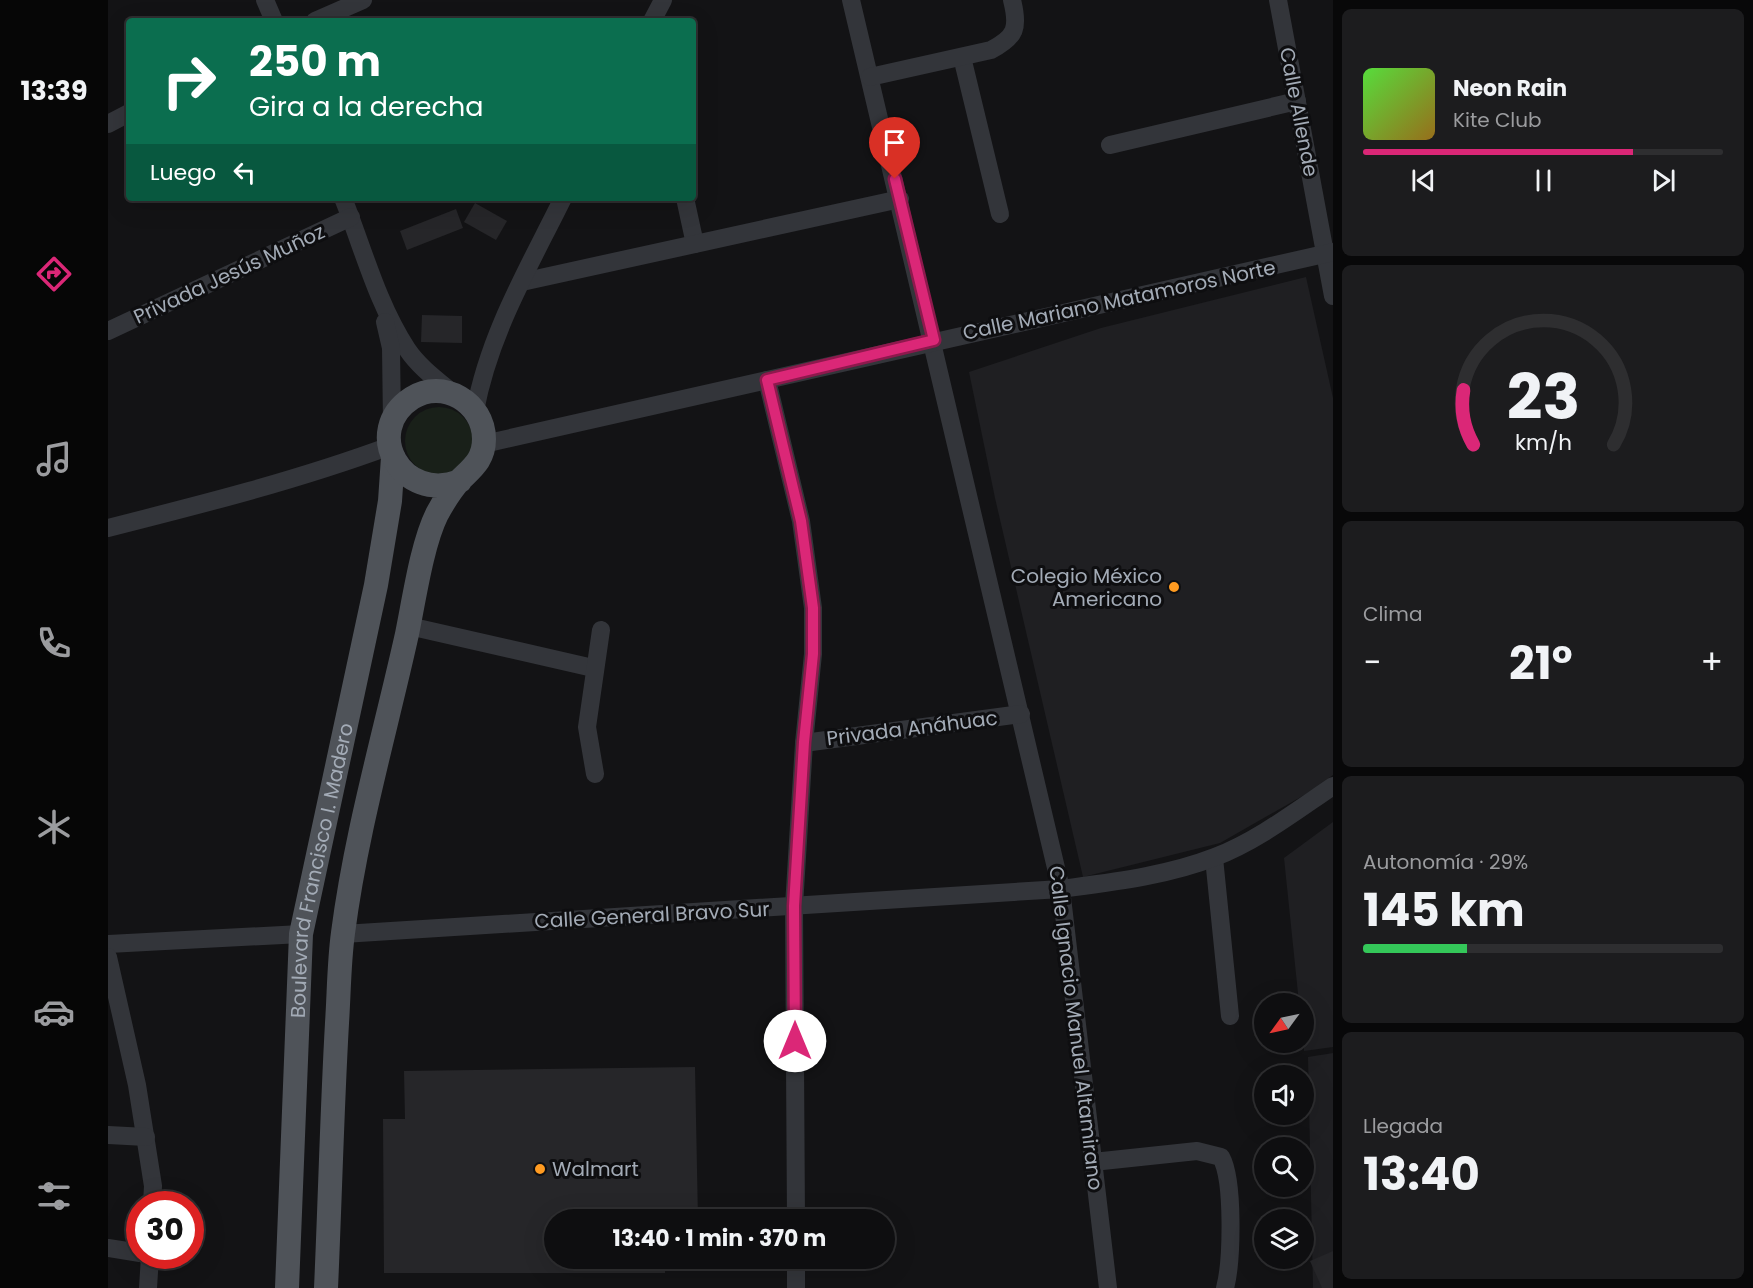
<!DOCTYPE html>
<html lang="es">
<meta charset="utf-8">
<style>
:root{--surface:#0e0e10;--page:#1c1c1e;--text:#f1f3f6;--muted:#9b9c9f;--line:#2e2e30;--accent:#db2777}
body{margin:0;font-family:Poppins,sans-serif;background:var(--page);color:var(--text);height:100vh;display:flex;flex-direction:column;font-size:22px;white-space:nowrap}
*{box-sizing:border-box;margin:0}
p{font-size:20px;color:var(--muted)}
.icon{flex:none;width:33px;height:33px;fill:none;stroke:currentColor;stroke-width:2;stroke-linecap:round;stroke-linejoin:round}
.map{position:relative;flex:1;overflow:hidden}
.drawer{display:flex;flex-direction:column;gap:9px;padding:9px;background:#080809;width:420px}
.drawer>*{flex:none}
.guide{position:absolute;left:18px;top:18px;width:570px;height:183px;border-radius:6px;box-shadow:0 6px 24px #0002,0 0 0 2px var(--line);background:#0b6e4f;color:#fff;overflow:hidden}
.needle{width:39px;rotate:237deg}
.controls{position:absolute;left:1146px;top:993px;display:grid;gap:12px}
.controls a{display:grid;place-items:center;width:60px;height:60px;border-radius:50%;background:var(--surface);box-shadow:0 6px 24px #0002,0 0 0 2px var(--line);font-size:30px}
.speed{position:absolute;left:18px;top:1191px;display:flex;gap:12px;font-size:30px;font-weight:700;text-align:center}
.speed>*{display:grid;place-content:center;width:78px;height:78px;border-radius:50%;background:var(--surface);box-shadow:0 6px 24px #0002,0 0 0 2px var(--line);line-height:1}
.speed .limit{border:9px solid #d22;background:#fff;color:#111}
.pin{position:absolute;display:grid;place-items:center;width:51px;height:51px;color:#fff;margin:-62px -26px;border-radius:50% 50% 50% 0;rotate:-45deg;box-shadow:0 0 6px #0007}
.pin .icon{rotate:45deg}
.me{position:absolute;width:66px;margin:-33px;rotate:0deg;stroke-linejoin:round;filter:drop-shadow(0 0 4px #0008)}
.turn{display:flex;align-items:center;gap:21px;height:126px;padding:0 24px;font-size:27px}
.turn .icon{width:78px;height:78px;stroke-width:2.5}
.turn b{display:block;font-size:42px;line-height:51px}
.then{display:flex;align-items:center;height:57px;padding:0 24px;background:#0003;gap:12px;font-size:22px}
.big{font-size:45px;font-weight:700;line-height:1.1}
.drawer .card{flex:1;display:flex;flex-direction:column;justify-content:center;gap:9px;min-width:0;padding:0 21px;border-radius:9px;background:var(--page)}
.drawer .dial{align-items:center;gap:0}
.dial svg{height:156px;overflow:visible;fill:none;stroke:var(--line);stroke-width:7;stroke-linecap:round;text-anchor:middle}
.dial text{fill:var(--text);stroke:none}
.song{display:flex;align-items:center;gap:18px}
.cover{width:72px;height:72px;border-radius:9px;background:linear-gradient(135deg,hsl(110 70% 55%),hsl(40 70% 35%))}
.played{height:6px;border-radius:3px;background:linear-gradient(90deg,var(--accent) 75%,var(--line) 75%)}
.keys{display:flex;justify-content:space-around;direction:ltr}
.heat{display:flex;justify-content:space-between;align-items:center;font-size:33px;direction:ltr}
.charge{height:9px;border-radius:4px;background:linear-gradient(90deg,#34c759 29%,var(--line) 0)}
.trip{position:absolute;left:436px;top:1209px;width:351px;height:60px;border-radius:30px;background:var(--surface);box-shadow:0 6px 24px #0002,0 0 0 2px var(--line);font-weight:700;line-height:60px;text-align:center}
main{display:flex;flex:1;min-height:0}
.tab-bar{display:flex;flex-direction:column;width:108px;justify-content:space-around;align-items:center;background:#060606;color:var(--muted)}
.tab-bar .icon{width:42px;height:42px}
.tab-bar .active{color:var(--accent)}
.tab-bar b{font-size:27px;color:var(--text)}
.map>svg:first-child{display:block}
</style>
<main>
<nav class="tab-bar">
<b>13:39</b>
<svg class="icon active" aria-label="directions" viewBox="0 0 24 24"><path d="M12 3l9 9-9 9-9-9zM9 14v-3h6M13 9l2 2-2 2"/></svg>
<svg class="icon" aria-label="music" viewBox="0 0 24 24"><path d="M9 18V5l10-2v13"/><circle cx="6" cy="18" r="3"/><circle cx="16" cy="16" r="3"/></svg>
<svg class="icon" aria-label="phone" viewBox="0 0 24 24"><path d="M5 4h4l2 5-3 2q2 4 5 5l2-3 5 2v4C11 20 4 13 5 4z"/></svg>
<svg class="icon" aria-label="climate" viewBox="0 0 24 24"><path d="M12 3v18M4 7l16 10M4 17L20 7"/></svg>
<svg class="icon" aria-label="car" viewBox="0 0 24 24"><path d="M5 17H2v-5l4-1 3-4h7l3 4 3 1v5h-3M9 17h6M6 11h13"/><circle cx="7" cy="17" r="2"/><circle cx="17" cy="17" r="2"/></svg>
<svg class="icon" aria-label="filters" viewBox="0 0 24 24"><path d="M4 7h16M4 17h16"/><circle cx="9" cy="7" r="2"/><circle cx="15" cy="17" r="2"/></svg>
</nav>
<div class="map">
<svg width="1225" height="1288" viewBox="0 0 1225 1288">
<rect width="100%" height="100%" fill="#131315"/>
<g fill="#1f1f22">
<path d="M1198,277l27,121v377l-27,19 -86,49 -137,34 -88,-379 -26,-126 132,-44z"/>
<path d="M1225,822v225l-29,4v-47l-5,-1 -15,-145z"/>
<path d="M1225,1053v235h-20l-5,-231z"/>
</g>
<circle fill="#192019" cx="331" cy="441" r="34"/>
<g fill="#262629">
<path d="M367,203l32,18 -11,19 -32,-18z"/>
<path d="M348,209l7,19 -56,22 -7,-19z"/>
<path d="M314,315l40,1v27l-41,-1z"/>
<path d="M587,1067l3,153h-143v38h110v15h-281l-1,-154h22l-1,-48z"/>
<path d="M1225,1251v37h-11l-12,-27z"/>
</g>
<g fill="none" stroke-linecap="round" stroke-linejoin="round">
<g stroke="#33353a" stroke-width="18">
<path d="M157,0l9,21"/>
<path d="M743,0l210,889 47,399"/>
<path d="M1170,0l55,296"/>
<path d="M207,21l48,-21"/>
<path d="M544,21l11,-21"/>
<path d="M854,57l38,157"/>
<path d="M762,77l121,-27c25,-13 28,-22 21,-50"/>
<path d="M0,124l21,-11"/>
<path d="M1002,145l187,-44"/>
<path d="M235,198c20,50 34,105 64,151 12,18 30,31 47,45"/>
<path d="M577,198l10,46"/>
<path d="M414,282l378,-83"/>
<path d="M277,322l6,26 1,75"/>
<path d="M0,331l243,-114"/>
<path d="M659,380l34,141 12,87v46l-9,89 -10,163 2,314"/>
<path d="M367,411c14,-77 54,-144 88,-213"/>
<path d="M376,444l849,-192"/>
<path d="M0,528c95,-24 190,-48 282,-82"/>
<path d="M301,626l184,42"/>
<path d="M696,743l217,-29"/>
<path d="M487,774l-8,-47 14,-97"/>
<path d="M1106,858l16,158"/>
<path d="M235,934l718,-45c52,-7 105,-13 154,-32 42,-16 81,-46 118,-71"/>
<path d="M0,944l193,-10"/>
<path d="M0,957l29,128 16,101 -1,18"/>
<path d="M0,1135l38,2"/>
<path d="M985,1162l104,-11 24,6c13,23 11,105 4,131"/>
<path d="M0,1248l32,5"/>
<path d="M688,1258v30"/>
<path d="M40,1288l2,-32"/>
</g>
<g stroke="#4f5359" stroke-width="24">
<path id="s1" d="M179,1288l14,-354 75,-349 14,-84 3,-44"/>
<path d="M218,1288c4,-88 6,-177 11,-265 2,-30 2,-61 6,-90 13,-101 42,-200 64,-299 7,-34 15,-90 30,-120 6,-11 14,-24 22,-33 13,-13 25,-21 25,-42 0,-36 -41,-61 -72,-41 -51,33 -10,106 48,83"/>
</g>
</g>
<g fill="none" stroke-linecap="round" stroke-linejoin="round">
<defs>
<path id="route" d="M687,1041l-1,-135 10,-164 9,-88v-46l-12,-87 -34,-141 167,-40 -39,-161"/>
</defs>
<use href="#route" stroke="#8e194d" stroke-width="15"/>
<use href="#route" stroke="#db2777" stroke-width="10"/>
</g>
<g fill="#ff9b21" stroke="#0e0e10" stroke-width="2">
<circle cx="1066" cy="587" r="6"/>
<circle cx="432" cy="1169" r="6"/>
</g>
<g text-anchor="middle" stroke-width="6" stroke-linejoin="round" paint-order="stroke">
<g font-size="20" fill="#a3abb6" stroke="#0e0e10">
<text transform="translate(1191 112) rotate(79)" y="7">Calle Allende</text>
<text transform="translate(121 274) rotate(-25)" y="7">Privada Jesús Muñoz</text>
<text transform="translate(1011 300) rotate(-12)" y="7">Calle Mariano Matamoros Norte</text>
<text transform="translate(804 728) rotate(-7)" y="7">Privada Anáhuac</text>
<text dy="7" stroke="none"><textPath href="#s1" startOffset="420">Boulevard Francisco I. Madero</textPath></text>
<text transform="translate(544 915) rotate(-3)" y="7">Calle General Bravo Sur</text>
<text transform="translate(968 1028) rotate(83)" y="7">Calle Ignacio Manuel Altamirano</text>
</g>
<g font-size="20" fill="#a3abb6" stroke="#0e0e10" text-anchor="end">
<text x="1054" y="583">Colegio México<tspan x="1054" dy="23">Americano</tspan></text>
<text x="444" y="1176" text-anchor="start">Walmart</text>
</g>
</g>
</svg>
<div class="controls">
<a><svg class="needle" viewBox="-14 -14 28 28"><path d="M0-13l5 13h-10z" fill="#e53935"/><path d="M0 13l5-13h-10z" fill="#9b9c9f"/></svg></a>
<a><svg class="icon" aria-label="sound" viewBox="0 0 24 24"><path d="M4 9h4l5-4v14l-5-4H4zM17 9q2 3 0 6"/></svg></a>
<a><svg class="icon" aria-label="search" viewBox="0 0 24 24"><circle cx="10" cy="10" r="6"/><path d="M15 15l6 6"/></svg></a>
<a><svg class="icon" aria-label="layers" viewBox="0 0 24 24"><path d="M12 4l9 5-9 5-9-5zM3 14l9 5 9-5"/></svg></a>
</div>
<div class="speed"><div class="limit">30</div></div>
<div class="pin" style="left:787px;top:179px;background:#d93025"><svg class="icon" aria-label="arrive" viewBox="0 0 24 24"><path d="M6 21V4h12l-3 4 3 4H6"/></svg></div>
<svg class="me" style="left:687px;top:1041px" viewBox="-20 -20 40 40"><circle r="19" fill="#fff"/><path d="M0-13L10 11 0 6-10 11z" fill="#db2777"/></svg>
<div class="trip">13:40 · 1 min · 370 m</div>
<div class="guide">
<div class="turn"><svg class="icon" aria-label="right" viewBox="0 0 24 24"><path d="M7 20v-9h11M14 6l5 5-5 5"/></svg><div><b>250 m</b>Gira a la derecha</div></div>
<div class="then">Luego<svg class="icon" aria-label="left" viewBox="0 0 24 24"><path d="M17 20v-9H6M10 6l-5 5 5 5"/></svg></div>
</div>
</div>
<section class="drawer">
<div class="card">
<div class="song"><i class="cover"></i><div><b>Neon Rain</b><p>Kite Club</p></div></div>
<div class="played"></div>
<div class="keys"><svg class="icon" aria-label="previous" viewBox="0 0 24 24"><path d="M18 5L8 12l10 7zM5 5v14"/></svg><svg class="icon" aria-label="pause" viewBox="0 0 24 24"><path d="M8 5v14M16 5v14"/></svg><svg class="icon" aria-label="next" viewBox="0 0 24 24"><path d="M6 5l10 7-10 7zM19 5v14"/></svg></div>
</div>
<div class="card dial"><svg viewBox="0 0 100 80">
<path d="M14 69A42 42 0 1 1 86 69"/>
<path d="M14 69A42 42 0 0 1 9 41" stroke="#db2777"/>
<text x="50" y="56" font-size="32" font-weight="700">23</text>
<text x="50" y="72" font-size="11">km/h</text>
</svg></div>
<div class="card"><p>Clima</p>
<div class="heat"><a>−</a><b class="big">21°</b><a>+</a></div>
</div>
<div class="card"><p>Autonomía · 29%</p><b class="big">145 km</b><div class="charge"></div></div>
<div class="card"><p>Llegada</p><b class="big">13:40</b></div>
</section>
</main>
